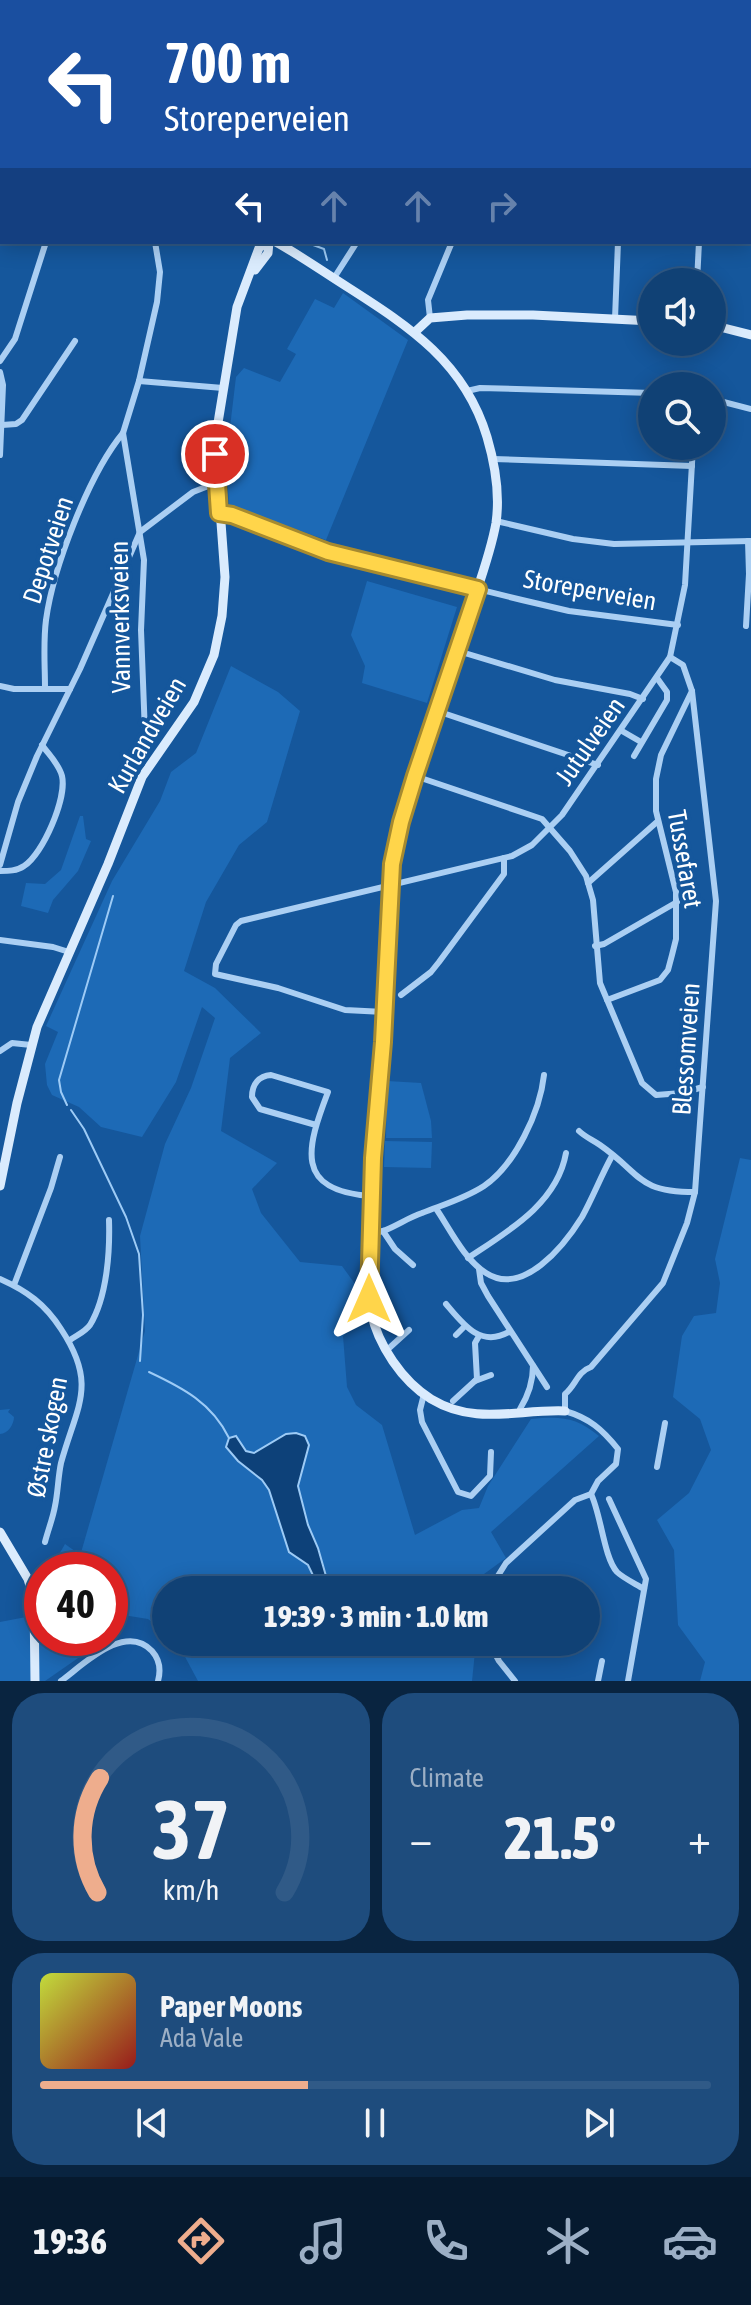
<!DOCTYPE html>
<meta charset="utf-8">
<style>
:root{--surface:#104175;--page:#1e4c7d;--text:#f1f3f6;--muted:#9cafc5;--line:#305a87;--accent:#eead8d}
body{margin:0;font-family:"Asap Condensed",sans-serif;background:var(--page);color:var(--text);height:100vh;display:flex;flex-direction:column;font-size:30px;white-space:nowrap}
*{box-sizing:border-box;margin:0}
p{font-size:26px;color:var(--muted)}
.icon{flex:none;width:44px;height:44px;fill:none;stroke:currentColor;stroke-width:2;stroke-linecap:round;stroke-linejoin:round}
.map{position:relative;height:1681px;overflow:hidden}
.details{display:flex;flex-direction:column;gap:12px;padding:12px;background:#092440;flex:1}
.details>*{flex:none}
.banner{position:absolute;left:0px;top:0px;width:752px;height:244px;box-shadow:0 4px 20px #0003,0 0 0 2px var(--line);background:#1a4fa0;color:#fff;overflow:hidden}
.controls{position:absolute;left:638px;top:268px;display:grid;gap:16px}
.controls a{display:grid;place-items:center;width:88px;height:88px;border-radius:50%;background:var(--surface);box-shadow:0 4px 20px #0003,0 0 0 2px var(--line);font-size:40px}
.speed{position:absolute;left:24px;top:1552px;display:flex;gap:16px;font-size:40px;font-weight:700;text-align:center}
.speed>*{display:grid;place-content:center;width:104px;height:104px;border-radius:50%;background:var(--surface);box-shadow:0 4px 20px #0003,0 0 0 2px var(--line);line-height:1}
.speed .limit{border:12px solid #d22;background:#fff;color:#111}
.pin{position:absolute;display:grid;place-items:center;width:68px;height:68px;color:#fff;margin:-34px;border:4px solid #fff;border-radius:50%;box-shadow:0 2px 8px #0007}
.me{position:absolute;width:88px;margin:-44px;rotate:0deg;stroke-linejoin:round;filter:drop-shadow(0 0 6px #0008)}
.turn{display:flex;align-items:center;gap:28px;height:168px;padding:0 32px;font-size:36px}
.turn .icon{width:104px;height:104px;stroke-width:2.5}
.turn b{display:block;font-size:56px;line-height:68px}
.lanes{display:flex;align-items:center;height:76px;padding:0 32px;background:#0003;justify-content:center;gap:40px;direction:ltr}
.lanes .off{opacity:.35}
.big{font-size:60px;font-weight:800;line-height:1.1}
.details .tile{flex:1;display:flex;flex-direction:column;justify-content:center;gap:12px;min-width:0;padding:0 28px;border-radius:32px;background:var(--page)}
.details .dial{align-items:center;gap:0}
.dial svg{height:208px;overflow:visible;fill:none;stroke:var(--line);stroke-width:7;stroke-linecap:round;text-anchor:middle}
.dial text{fill:var(--text);stroke:none}
.song{display:flex;align-items:center;gap:24px}
.cover{width:96px;height:96px;border-radius:12px;background:linear-gradient(135deg,hsl(70 70% 55%),hsl(0 70% 35%))}
.played{height:8px;border-radius:4px;background:linear-gradient(90deg,var(--accent) 40%,var(--line) 40%)}
.keys{display:flex;justify-content:space-around;direction:ltr}
.heat{display:flex;justify-content:space-between;align-items:center;font-size:44px;direction:ltr}
.details .tiles{flex:1;display:grid;gap:12px;grid-template-columns:1fr 1fr}
.tile:last-child{grid-column:span 2}
.trip{position:absolute;left:152px;top:1576px;width:448px;height:80px;border-radius:40px;background:var(--surface);box-shadow:0 4px 20px #0003,0 0 0 2px var(--line);font-weight:800;line-height:80px;text-align:center}
.tabs{display:flex;height:128px;justify-content:space-around;align-items:center;background:#061a2f;color:var(--muted)}
.tabs .icon{width:56px;height:56px}
.tabs .on{color:var(--accent)}
.tabs b{font-size:36px;color:var(--text)}
.map>svg:first-child{display:block}
</style>
<div class="map">
<svg width="751" height="1681" viewBox="0 0 751 1681">
<rect width="100%" height="100%" fill="#15579c"/>
<g fill="#1d6ab6">
<path d="M343,293l65,47 -82,200 -97,-35 -3,-44 10,-84 8,-9 36,14 16,-28 -9,-5 28,-50 19,9z"/>
<path d="M367,581l90,26 -30,96 -65,-20 3,-17 -14,-31z"/>
<path d="M231,666l47,26 22,19 -33,111 -28,23 -33,57 -22,69 31,17 46,45 -31,25 -9,73 56,32 -25,26 9,24 39,49 42,4 21,29 4,19 -24,22 4,51 9,18 26,20 33,110 47,-25 17,-2 9,-22 43,-67c30,-3 45,-2 68,17l-108,96 15,26 -22,16 -2,16h-316v43l-18,-14 -31,-5 -7,17v-61h-34l69,-239 -5,-95 25,-92 26,-56 24,-70 -13,-11 -26,75 -34,55 -41,-10 -22,-20 -27,-12 -5,-10 -2,-21 13,-32 -12,-6 66,-145 48,-80 11,-29 25,-19z"/>
<path d="M80,816h3l3,23 5,2 -13,30 -25,29 -5,13 -27,-7 5,-23 19,1 16,-14z"/>
<path d="M387,1081l34,2 10,38 1,17h-46z"/>
<path d="M385,1141l47,1 -1,26 -47,-1z"/>
<path d="M740,1158l11,2v521h-51l5,-19 -27,-37 -4,-75 -17,-30 32,-27 22,-43 -11,-31 -27,-22 9,-61 12,-20 22,-3 4,-30 -5,-24z"/>
<path d="M10,1409l-2,3 6,5c0,7 -6,17 -14,17v-24z"/>
<path d="M65,1544l14,10 -10,16h-19z"/>
<path d="M42,1614v24h65l-62,43h-45v-59z"/>
<path d="M177,1642h299l-4,39h-274z"/>
</g>
<g fill="#0d4179" stroke="#9dcbf6" stroke-width="2">
<path d="M0,0l11,2h-9l-2,185z"/>
<path d="M296,1433l9,3 4,9 -11,41 10,39 10,23 12,42h-10l-12,-25 -19,-13 -20,-62 -7,-10 -24,-19 -12,-14 3,-9 7,-2 10,15 8,2 32,-19z"/>
</g>
<g fill="none" stroke-linecap="round" stroke-linejoin="round">
<g stroke="#9dcbf6" stroke-width="2">
<path d="M305,242l19,7 3,11"/>
<path d="M67,1105l-6,-13 -2,-12 54,-184"/>
<path d="M71,1110l13,19 42,88 13,37 4,61 -3,46"/>
<path d="M149,1372c34,16 63,31 80,66"/>
</g>
<g stroke="#abcff3" stroke-width="6">
<path d="M670,0l5,2"/>
<path d="M564,2l2,-2"/>
<path d="M627,2v-2"/>
<path d="M750,21h1"/>
<path d="M750,84h1"/>
<path d="M334,278l23,-36"/>
<path d="M697,282l2,-40"/>
<path d="M430,318l-2,-18 24,-58"/>
<path d="M615,319l3,-77"/>
<path d="M0,361l15,-22 31,-97"/>
<path d="M0,372l3,13 -3,70"/>
<path d="M139,381l84,7"/>
<path d="M467,391l13,-3 172,5"/>
<path d="M712,399l39,10"/>
<path d="M2,425l14,-1 6,-4 53,-79"/>
<path d="M493,459l199,7"/>
<path d="M219,513l13,2 96,37 194,48 47,11 109,14"/>
<path d="M496,521l77,18 41,5 137,-3"/>
<path d="M746,626l3,-52 -1,-33"/>
<path d="M458,651l97,29 75,14 13,5"/>
<path d="M0,686l14,3h56"/>
<path d="M45,688c0,-22 -2,-45 1,-68 7,-52 43,-146 77,-187"/>
<path d="M437,711l161,54"/>
<path d="M622,731l19,11"/>
<path d="M634,756l33,-56v-8l-10,-14"/>
<path d="M141,757l4,-23 -4,-104 3,-70 -21,-127 16,-52 18,-79 3,-30 -5,-30"/>
<path d="M415,776l127,43 28,32 16,25 7,24 7,83 42,100 14,12 26,-2 21,-6"/>
<path d="M0,865l18,-63 19,-46 43,-87 60,-137 53,-40 23,-9"/>
<path d="M0,871c8,0 17,0 24,-5 19,-12 43,-68 38,-90 -3,-12 -13,-21 -20,-31"/>
<path d="M588,883l70,-62"/>
<path d="M0,940l53,7 16,5"/>
<path d="M595,946l9,-2 73,-42"/>
<path d="M401,995l30,-23 8,-10 65,-88v-16"/>
<path d="M607,1000l53,-20 8,-10 4,-15 4,-16v-47l-20,-81v-32l5,-24 31,-64"/>
<path d="M384,1012l-39,-2 -67,-22 -63,-14 1,-10 20,-39 5,-4 271,-65 20,-11 30,-30 108,-158 15,-72 8,-139"/>
<path d="M0,1051l12,-8 19,2"/>
<path d="M316,1125l-56,-16 -8,-12c0,-13 7,-21 19,-22l57,17c-21,55 -35,99 43,104"/>
<path d="M579,1131c6,6 14,9 21,14 42,29 36,47 95,47"/>
<path d="M437,1210c14,21 27,49 49,63 37,24 78,-27 96,-56 11,-20 19,-41 30,-61"/>
<path d="M383,1231l12,18 18,16"/>
<path d="M370,1234c19,-2 34,-15 52,-21 20,-8 42,-14 62,-27 31,-21 56,-74 60,-111"/>
<path d="M468,1258c39,-26 89,-54 98,-105"/>
<path d="M479,1269l2,14 7,13 59,91"/>
<path d="M0,1279c27,12 45,25 61,50 37,56 16,76 0,134 -3,14 -3,29 -6,43 -2,12 -7,24 -10,36"/>
<path d="M14,1285l37,-97 9,-31"/>
<path d="M446,1304c17,20 34,44 63,28"/>
<path d="M456,1335l9,-9"/>
<path d="M70,1340c7,-5 15,-8 20,-15 17,-28 20,-73 19,-105"/>
<path d="M387,1350l22,-20"/>
<path d="M475,1381l16,-6"/>
<path d="M424,1394l-4,16 2,12 36,70 13,4 19,-20 1,-24"/>
<path d="M453,1401l24,-22 -2,-36 4,-7"/>
<path d="M520,1409c8,-13 13,-28 13,-43"/>
<path d="M657,1467l8,-44"/>
<path d="M591,1494c10,20 13,64 26,78 6,6 19,12 27,17"/>
<path d="M609,1499l37,80 -18,102"/>
<path d="M489,1590l17,-27 69,-63 16,-6 7,-13 18,-17 2,-15c-16,-20 -29,-31 -53,-38v-17c11,-9 12,-22 26,-27l72,-84 24,-60 8,-31 21,-291 -24,-210 -9,-26 -13,-8"/>
<path d="M489,1642l10,19 16,20"/>
<path d="M61,1681c22,-16 64,-59 91,-30 8,9 9,19 6,30"/>
<path d="M598,1681l4,-20"/>
</g>
<g stroke="#daebfd" stroke-width="9">
<path d="M83,0v2"/>
<path d="M171,2l1,-2"/>
<path d="M276,242c25,14 49,31 73,46 61,39 116,75 138,149 8,27 13,58 9,86 -5,28 -15,55 -24,82 -24,73 -52,145 -72,219 -17,64 -13,147 -17,215 -4,65 -11,129 -13,194 0,26 -4,53 1,79 7,33 31,69 60,87 45,27 86,10 134,12"/>
<path d="M255,270l13,-17 1,-11"/>
<path d="M712,325l39,10"/>
<path d="M415,332l15,-14 37,-3h66l119,6"/>
<path d="M0,1186l17,-83 20,-76 71,-163 34,-87 52,-75 20,-47 8,-39 3,-39 -10,-136 22,-134 22,-59 7,-6"/>
<path d="M0,1532l28,47 6,20 1,82"/>
</g>
</g>
<g fill="none" stroke-linecap="round" stroke-linejoin="round">
<defs>
<path id="route" d="M215,454l4,59 13,2 96,37 150,37 -63,187 -14,46 -9,42 -9,178 -10,116 -4,141"/>
</defs>
<use href="#route" stroke="#a68a30" stroke-width="20"/>
<use href="#route" stroke="#ffd54a" stroke-width="14"/>
</g>
<g text-anchor="middle" stroke-width="8" stroke-linejoin="round" paint-order="stroke">
<g font-size="26" fill="#fff" stroke="#15579c">
<text transform="translate(48 550) rotate(-72)" y="9">Depotveien</text>
<text transform="translate(590 590) rotate(10)" y="9">Storeperveien</text>
<text transform="translate(120 617) rotate(-91)" y="9">Vannverksveien</text>
<text transform="translate(147 735) rotate(-60)" y="9">Kurlandveien</text>
<text transform="translate(590 741) rotate(-55)" y="9">Jutulveien</text>
<text transform="translate(685 859) rotate(80)" y="9">Tussefaret</text>
<text transform="translate(686 1049) rotate(-86)" y="9">Blessomveien</text>
<text transform="translate(47 1437) rotate(-79)" y="9">Østre skogen</text>
</g>
</g>
</svg>
<div class="controls">
<a><svg class="icon" aria-label="sound" viewBox="0 0 24 24"><path d="M4 9h4l5-4v14l-5-4H4zM17 9q2 3 0 6"/></svg></a>
<a><svg class="icon" aria-label="search" viewBox="0 0 24 24"><circle cx="10" cy="10" r="6"/><path d="M15 15l6 6"/></svg></a>
</div>
<div class="speed"><div class="limit">40</div></div>
<div class="pin" style="left:215px;top:454px;background:#d93025"><svg class="icon" aria-label="arrive" viewBox="0 0 24 24"><path d="M6 21V4h12l-3 4 3 4H6"/></svg></div>
<svg class="me" style="left:369px;top:1299px" viewBox="-20 -20 40 40"><path d="M0-17L14 15 0 8-14 15z" fill="#ffd54a" stroke="#fff" stroke-width="4"/></svg>
<div class="trip">19:39 · 3 min · 1.0 km</div>
<div class="banner">
<div class="turn"><svg class="icon" aria-label="left" viewBox="0 0 24 24"><path d="M17 20v-9H6M10 6l-5 5 5 5"/></svg><div><b>700 m</b>Storeperveien</div></div>
<div class="lanes"><svg class="icon" aria-label="left" viewBox="0 0 24 24"><path d="M17 20v-9H6M10 6l-5 5 5 5"/></svg><svg class="icon off" aria-label="ahead" viewBox="0 0 24 24"><path d="M12 20V5M6 11l6-6 6 6"/></svg><svg class="icon off" aria-label="ahead" viewBox="0 0 24 24"><path d="M12 20V5M6 11l6-6 6 6"/></svg><svg class="icon off" aria-label="right" viewBox="0 0 24 24"><path d="M7 20v-9h11M14 6l5 5-5 5"/></svg></div>
</div>
</div>
<section class="details">
<div class="tiles">
<div class="tile dial"><svg viewBox="0 0 100 80">
<path d="M14 69A42 42 0 1 1 86 69"/>
<path d="M14 69A42 42 0 0 1 15 25" stroke="#eead8d"/>
<text x="50" y="56" font-size="32" font-weight="700">37</text>
<text x="50" y="72" font-size="11">km/h</text>
</svg></div>
<div class="tile"><p>Climate</p>
<div class="heat"><a>−</a><b class="big">21.5°</b><a>+</a></div>
</div>
<div class="tile">
<div class="song"><i class="cover"></i><div><b>Paper Moons</b><p>Ada Vale</p></div></div>
<div class="played"></div>
<div class="keys"><svg class="icon" aria-label="previous" viewBox="0 0 24 24"><path d="M18 5L8 12l10 7zM5 5v14"/></svg><svg class="icon" aria-label="pause" viewBox="0 0 24 24"><path d="M8 5v14M16 5v14"/></svg><svg class="icon" aria-label="next" viewBox="0 0 24 24"><path d="M6 5l10 7-10 7zM19 5v14"/></svg></div>
</div>
</div>
</section>
<nav class="tabs">
<b>19:36</b>
<svg class="icon on" aria-label="directions" viewBox="0 0 24 24"><path d="M12 3l9 9-9 9-9-9zM9 14v-3h6M13 9l2 2-2 2"/></svg>
<svg class="icon" aria-label="music" viewBox="0 0 24 24"><path d="M9 18V5l10-2v13"/><circle cx="6" cy="18" r="3"/><circle cx="16" cy="16" r="3"/></svg>
<svg class="icon" aria-label="phone" viewBox="0 0 24 24"><path d="M5 4h4l2 5-3 2q2 4 5 5l2-3 5 2v4C11 20 4 13 5 4z"/></svg>
<svg class="icon" aria-label="climate" viewBox="0 0 24 24"><path d="M12 3v18M4 7l16 10M4 17L20 7"/></svg>
<svg class="icon" aria-label="car" viewBox="0 0 24 24"><path d="M5 17H2v-5l4-1 3-4h7l3 4 3 1v5h-3M9 17h6M6 11h13"/><circle cx="7" cy="17" r="2"/><circle cx="17" cy="17" r="2"/></svg>
</nav>
